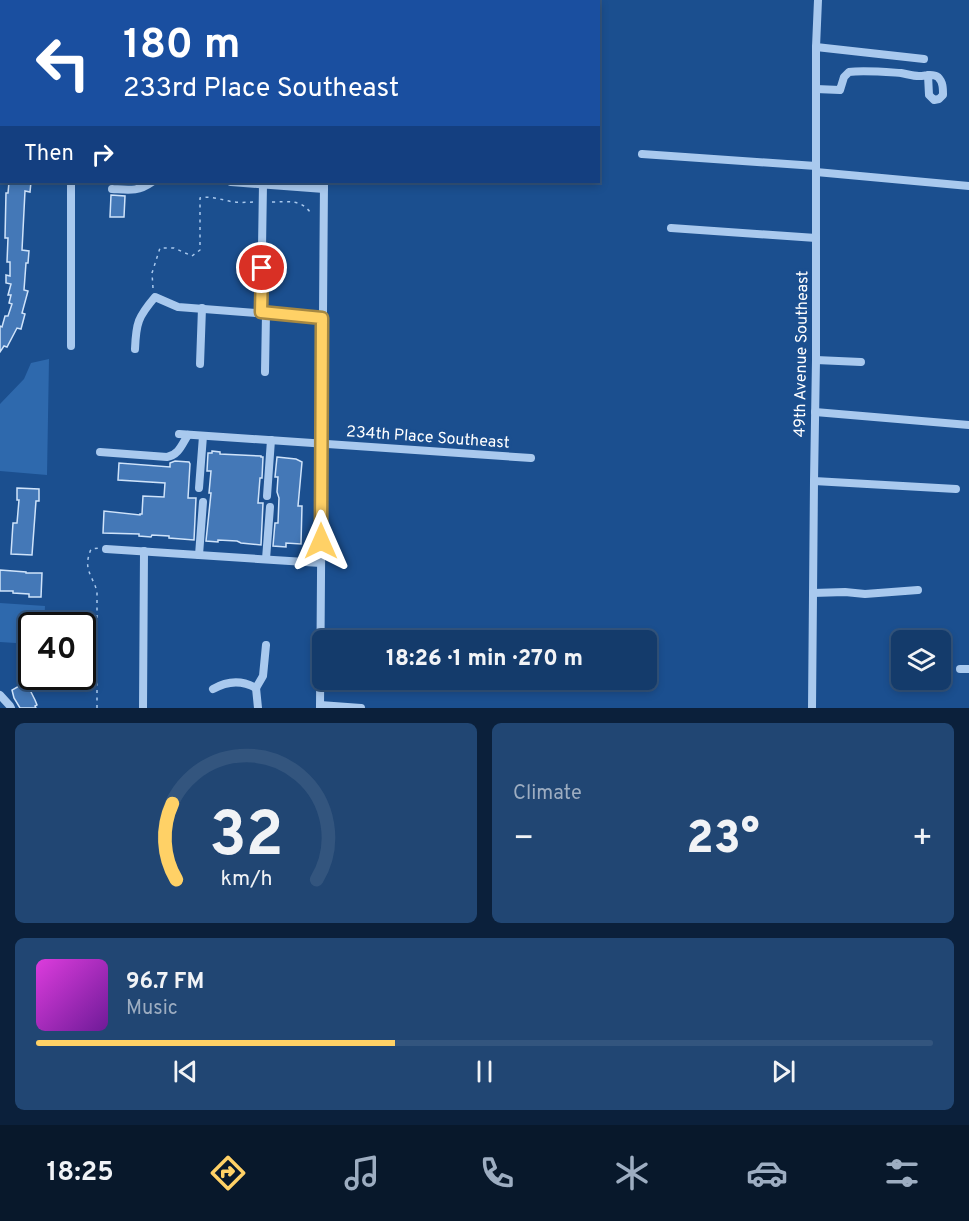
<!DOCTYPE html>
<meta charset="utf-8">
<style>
:root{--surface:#143b6b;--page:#214673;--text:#f1f3f6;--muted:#9dadc1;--line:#33557e;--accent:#ffd166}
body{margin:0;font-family:Overpass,sans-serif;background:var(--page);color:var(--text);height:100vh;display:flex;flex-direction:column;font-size:22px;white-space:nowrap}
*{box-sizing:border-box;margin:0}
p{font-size:20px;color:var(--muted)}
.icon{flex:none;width:33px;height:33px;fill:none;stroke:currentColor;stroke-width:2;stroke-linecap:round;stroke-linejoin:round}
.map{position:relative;height:708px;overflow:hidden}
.details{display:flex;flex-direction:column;gap:15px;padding:15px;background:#0b203b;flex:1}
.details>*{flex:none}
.hud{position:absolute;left:0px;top:0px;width:600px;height:183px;box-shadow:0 3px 9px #0003,0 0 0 2px var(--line);background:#1a4fa0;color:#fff;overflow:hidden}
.buttons{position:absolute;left:891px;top:630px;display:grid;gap:12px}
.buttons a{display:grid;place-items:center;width:60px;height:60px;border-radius:9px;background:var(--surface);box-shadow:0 3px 9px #0003,0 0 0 2px var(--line);font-size:30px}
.speed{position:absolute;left:18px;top:612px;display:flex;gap:12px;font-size:30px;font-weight:700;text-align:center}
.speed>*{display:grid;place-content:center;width:78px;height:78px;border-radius:50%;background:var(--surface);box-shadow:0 3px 9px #0003,0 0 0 2px var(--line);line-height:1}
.speed .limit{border:3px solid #111;border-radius:9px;background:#fff;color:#111}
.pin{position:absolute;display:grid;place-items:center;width:51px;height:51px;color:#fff;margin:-26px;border:3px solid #fff;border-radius:50%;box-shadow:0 2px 6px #0007}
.me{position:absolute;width:66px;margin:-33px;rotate:0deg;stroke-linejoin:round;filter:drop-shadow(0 0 4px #0008)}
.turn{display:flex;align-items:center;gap:21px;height:126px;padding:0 24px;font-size:27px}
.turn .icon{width:78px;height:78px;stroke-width:2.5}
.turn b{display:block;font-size:42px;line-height:51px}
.then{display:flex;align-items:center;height:57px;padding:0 24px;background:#0003;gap:12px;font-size:22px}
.big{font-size:45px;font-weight:800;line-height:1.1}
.details .tile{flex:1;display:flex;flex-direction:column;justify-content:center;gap:9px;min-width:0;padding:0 21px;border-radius:9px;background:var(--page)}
.details .dial{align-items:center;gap:0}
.dial svg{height:156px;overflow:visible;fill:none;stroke:var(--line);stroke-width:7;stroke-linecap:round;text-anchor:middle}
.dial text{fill:var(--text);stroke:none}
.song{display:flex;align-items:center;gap:18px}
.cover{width:72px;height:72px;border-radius:9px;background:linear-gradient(135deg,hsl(300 70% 55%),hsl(280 70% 35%))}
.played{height:6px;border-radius:3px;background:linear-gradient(90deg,var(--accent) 40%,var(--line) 40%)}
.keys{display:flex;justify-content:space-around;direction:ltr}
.heat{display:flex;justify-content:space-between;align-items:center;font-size:33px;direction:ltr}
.details .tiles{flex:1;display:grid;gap:15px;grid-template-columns:1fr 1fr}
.tile:last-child{grid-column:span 2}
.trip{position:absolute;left:312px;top:630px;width:345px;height:60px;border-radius:9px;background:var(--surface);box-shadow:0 3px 9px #0003,0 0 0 2px var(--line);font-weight:800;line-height:60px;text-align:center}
.tabs{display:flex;height:96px;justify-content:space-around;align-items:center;background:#08182b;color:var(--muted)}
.tabs .icon{width:42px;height:42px}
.tabs .active{color:var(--accent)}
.tabs b{font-size:27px;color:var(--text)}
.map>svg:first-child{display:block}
</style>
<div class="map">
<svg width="969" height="708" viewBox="0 0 969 708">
<rect width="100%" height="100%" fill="#1b4f8f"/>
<g fill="#2e69ad">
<path d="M49,359l-2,116 -47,-4v-67l24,-25 7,-16z"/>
<path d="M0,603l45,3 -1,19 -12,1 -1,18 -31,-2z"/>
</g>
<g fill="#4478b7" stroke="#cfe3fa" stroke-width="1.5">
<path d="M9,182h22l-1,10 -5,-1 -3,59 7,1 -1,12h-2l-2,27 4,1 -6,22 3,1 -4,15 -4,-1 -10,19 -3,-1 -4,6v-26l2,1 3,-11h3l4,-12 -3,-1 2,-8h-3l3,-11 -5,-1v-8l4,1v-14h-3l1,-24h-3l1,-45h2z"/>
<path d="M111,195l14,1 -1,21h-14z"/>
<path d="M212,451l8,1v2l41,2v1h2l-1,21h-2l-2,25h5l-2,42 -20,-2 -4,-2 -19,-1v2l-12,-1 5,-48h-2l2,-22h-4l1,-18h4z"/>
<path d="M277,457l19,2 6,3 -4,44h4l-1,38 -15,-1v4l-13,-1 2,-23h3l1,-25 -2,-6 1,-15h-3z"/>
<path d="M175,461l14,1 1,2 -2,34h8l-2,42 -25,-2v-2l-17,-1 -1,2 -12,-1v-2l-36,-1 1,-22 36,4v-1h2l1,-18 21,1 1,-14 -47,-3 1,-17 51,4v-4z"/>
<path d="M17,488l22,1v12h-3l-4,54 -21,-1 2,-31h4l2,-23h-2z"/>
<path d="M0,570l26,2v1h16l-1,24h-12v-3l-16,-1v-2h-13z"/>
<path d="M26,682l9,18 2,5 -2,1 1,2h-16l-6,-10 -2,-8z"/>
</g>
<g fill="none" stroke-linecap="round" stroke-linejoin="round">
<g stroke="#a9c9ee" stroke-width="1.5" stroke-dasharray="3 4.5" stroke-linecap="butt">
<path d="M272,202c16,0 28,-3 38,10h2"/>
<path d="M153,288l-1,-15 8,-25h14l18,8 8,-6v-52c12,-3 23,3 35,4 7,1 14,0 21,0"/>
<path d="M97,708v-117c-6,-18 -14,-22 -6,-42l8,-1"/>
</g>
<g stroke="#a9c9ee" stroke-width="8">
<path d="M152,0v2"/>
<path d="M72,2v-2"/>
<path d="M324,2v-2"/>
<path d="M816,47l108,12"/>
<path d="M816,89l24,1 4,-13 5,-5c14,-2 37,0 52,1 6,1 12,3 18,3 7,0 13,-3 19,1 5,5 5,11 5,18l-4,4 -5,1 -5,-5 -1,-20"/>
<path d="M0,128l2,-2"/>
<path d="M642,154l174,12"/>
<path d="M816,172l153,14"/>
<path d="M231,182l93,7"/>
<path d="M112,189c17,1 26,3 40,-7"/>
<path d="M671,228l145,10"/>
<path d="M261,312l2,-128"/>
<path d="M71,346v-164"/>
<path d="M135,349c1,-26 3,-32 20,-52l23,10 144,11"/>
<path d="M816,360l45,2"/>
<path d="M200,364l2,-56"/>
<path d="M265,372l1,-59"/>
<path d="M815,412l154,13"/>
<path d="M179,434l352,24"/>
<path d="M100,452l67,5c12,-2 15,-13 21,-22"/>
<path d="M814,481l142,8"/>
<path d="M199,488l4,-52"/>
<path d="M267,496l4,-56"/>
<path d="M106,549l215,14"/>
<path d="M199,555l4,-53"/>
<path d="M266,559l4,-52"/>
<path d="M813,593l32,-1 20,2 53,-4"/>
<path d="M960,669h9"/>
<path d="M256,688l7,-12 3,-31"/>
<path d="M256,688l2,20"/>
<path d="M213,689c14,-8 29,-9 43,-1"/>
<path d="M0,695l10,11 1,2"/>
<path d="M320,705l41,3"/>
<path d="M143,708l1,-157"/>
<path d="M320,708l4,-526"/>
<path d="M812,708l2,-227 2,-121v-313l2,-47"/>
</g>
</g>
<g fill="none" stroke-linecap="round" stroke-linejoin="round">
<defs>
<path id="route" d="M262,268l-1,44 61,6 -1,223"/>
</defs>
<use href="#route" stroke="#a68842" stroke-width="15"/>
<use href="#route" stroke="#ffd166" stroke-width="10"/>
</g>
<g text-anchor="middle" stroke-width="6" stroke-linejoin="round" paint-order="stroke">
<g font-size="16" fill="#fff" stroke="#1b4f8f">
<text transform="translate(800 354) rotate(-89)" y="6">49th Avenue Southeast</text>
<text transform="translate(428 436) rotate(4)" y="6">234th Place Southeast</text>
</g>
</g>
</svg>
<div class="buttons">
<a><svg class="icon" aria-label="layers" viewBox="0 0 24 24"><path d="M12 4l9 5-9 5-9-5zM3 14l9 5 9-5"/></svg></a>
</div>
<div class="speed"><div class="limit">40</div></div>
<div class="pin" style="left:262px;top:268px;background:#d93025"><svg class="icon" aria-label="arrive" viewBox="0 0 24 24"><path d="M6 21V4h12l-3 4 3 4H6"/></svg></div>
<svg class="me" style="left:321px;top:541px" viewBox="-20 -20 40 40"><path d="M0-17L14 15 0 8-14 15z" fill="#ffd166" stroke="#fff" stroke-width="4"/></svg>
<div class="trip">18:26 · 1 min · 270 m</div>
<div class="hud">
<div class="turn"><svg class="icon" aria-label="left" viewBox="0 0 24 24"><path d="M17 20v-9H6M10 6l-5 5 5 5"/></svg><div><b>180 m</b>233rd Place Southeast</div></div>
<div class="then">Then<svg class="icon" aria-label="right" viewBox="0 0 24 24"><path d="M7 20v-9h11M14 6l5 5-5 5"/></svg></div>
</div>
</div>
<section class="details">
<div class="tiles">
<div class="tile dial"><svg viewBox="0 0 100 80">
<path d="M14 69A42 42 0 1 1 86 69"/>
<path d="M14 69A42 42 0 0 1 12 30" stroke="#ffd166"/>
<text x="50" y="56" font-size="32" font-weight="700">32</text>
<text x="50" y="72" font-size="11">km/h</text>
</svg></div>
<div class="tile"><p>Climate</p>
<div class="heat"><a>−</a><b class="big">23°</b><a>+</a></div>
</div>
<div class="tile">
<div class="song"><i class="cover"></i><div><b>96.7 FM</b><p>Music</p></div></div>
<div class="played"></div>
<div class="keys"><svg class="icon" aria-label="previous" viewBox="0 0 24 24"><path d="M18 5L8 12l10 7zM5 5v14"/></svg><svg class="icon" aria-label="pause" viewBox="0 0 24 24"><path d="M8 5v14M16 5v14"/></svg><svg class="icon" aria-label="next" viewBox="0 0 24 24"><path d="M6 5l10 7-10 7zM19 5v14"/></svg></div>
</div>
</div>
</section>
<nav class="tabs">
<b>18:25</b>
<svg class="icon active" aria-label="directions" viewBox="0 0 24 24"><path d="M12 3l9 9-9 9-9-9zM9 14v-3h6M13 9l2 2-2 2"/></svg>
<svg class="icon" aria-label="music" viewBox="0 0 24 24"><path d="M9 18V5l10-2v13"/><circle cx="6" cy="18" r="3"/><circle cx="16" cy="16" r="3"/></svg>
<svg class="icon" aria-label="phone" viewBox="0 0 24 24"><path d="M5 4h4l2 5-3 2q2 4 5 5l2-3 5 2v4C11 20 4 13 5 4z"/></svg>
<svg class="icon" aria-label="climate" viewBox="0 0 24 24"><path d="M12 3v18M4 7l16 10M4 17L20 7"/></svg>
<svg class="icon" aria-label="car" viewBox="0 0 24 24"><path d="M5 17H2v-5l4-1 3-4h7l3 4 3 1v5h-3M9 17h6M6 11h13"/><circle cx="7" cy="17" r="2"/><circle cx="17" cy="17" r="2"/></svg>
<svg class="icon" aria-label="filters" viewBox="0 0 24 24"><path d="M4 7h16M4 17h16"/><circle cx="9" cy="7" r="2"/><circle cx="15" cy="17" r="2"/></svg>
</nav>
